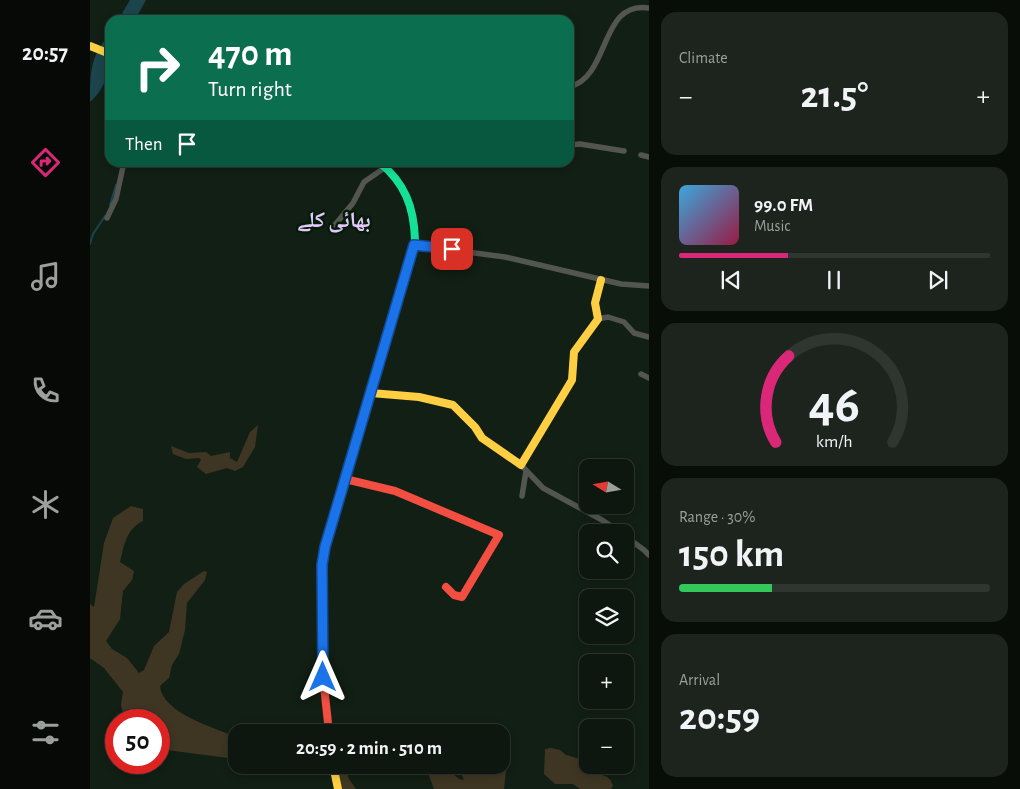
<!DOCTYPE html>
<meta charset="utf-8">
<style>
:root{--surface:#0e170f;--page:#1c241d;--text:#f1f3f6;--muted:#9b9f9e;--line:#2e362f;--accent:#db2777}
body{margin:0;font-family:"Alegreya Sans","Noto Naskh Arabic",sans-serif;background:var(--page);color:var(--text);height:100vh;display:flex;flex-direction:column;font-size:19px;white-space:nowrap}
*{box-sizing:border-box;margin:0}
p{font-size:16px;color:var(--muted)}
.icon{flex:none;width:28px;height:28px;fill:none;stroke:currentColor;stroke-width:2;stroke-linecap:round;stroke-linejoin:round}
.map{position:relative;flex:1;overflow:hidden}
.drawer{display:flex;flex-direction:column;gap:12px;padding:12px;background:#080d08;width:371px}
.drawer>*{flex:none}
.guide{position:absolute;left:15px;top:15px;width:469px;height:152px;border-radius:15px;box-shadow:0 2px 8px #0003,0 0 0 1px var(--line);background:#0b6e4f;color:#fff;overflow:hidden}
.needle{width:32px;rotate:281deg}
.tools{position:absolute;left:489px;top:459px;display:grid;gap:10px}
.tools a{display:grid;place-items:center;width:55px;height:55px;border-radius:10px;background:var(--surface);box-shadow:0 2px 8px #0003,0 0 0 1px var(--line);font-size:25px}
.speed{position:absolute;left:15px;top:709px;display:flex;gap:10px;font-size:25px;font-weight:700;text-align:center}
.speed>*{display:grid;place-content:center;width:65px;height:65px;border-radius:50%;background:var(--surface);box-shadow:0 2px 8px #0003,0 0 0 1px var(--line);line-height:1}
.speed .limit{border:8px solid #d22;background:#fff;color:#111}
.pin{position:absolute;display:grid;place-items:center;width:42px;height:42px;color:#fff;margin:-21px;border-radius:10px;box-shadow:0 2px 8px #0006}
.me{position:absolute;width:55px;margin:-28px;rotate:0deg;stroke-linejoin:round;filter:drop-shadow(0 0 4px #0008)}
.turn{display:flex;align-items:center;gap:18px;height:105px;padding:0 20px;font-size:22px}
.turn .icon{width:65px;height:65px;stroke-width:2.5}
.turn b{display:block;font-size:35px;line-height:42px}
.then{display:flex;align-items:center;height:48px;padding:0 20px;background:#0003;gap:10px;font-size:19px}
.big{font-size:38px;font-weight:700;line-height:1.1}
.drawer .tile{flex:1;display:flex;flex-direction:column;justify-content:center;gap:8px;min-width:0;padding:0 18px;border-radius:15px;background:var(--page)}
.drawer .dial{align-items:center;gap:0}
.dial svg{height:130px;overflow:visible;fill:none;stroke:var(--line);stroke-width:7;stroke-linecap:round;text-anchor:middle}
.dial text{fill:var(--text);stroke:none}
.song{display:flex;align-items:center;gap:15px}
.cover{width:60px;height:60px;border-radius:8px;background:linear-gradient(135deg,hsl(200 70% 55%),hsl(340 70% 35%))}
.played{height:5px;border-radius:2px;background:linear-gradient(90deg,var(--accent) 35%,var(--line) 35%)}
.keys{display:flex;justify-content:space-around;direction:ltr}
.heat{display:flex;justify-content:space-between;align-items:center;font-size:28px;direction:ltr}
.charge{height:8px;border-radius:4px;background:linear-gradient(90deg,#34c759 30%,var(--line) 0)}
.trip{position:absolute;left:138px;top:724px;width:282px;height:50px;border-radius:15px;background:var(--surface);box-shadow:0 2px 8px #0003,0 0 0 1px var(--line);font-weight:700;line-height:50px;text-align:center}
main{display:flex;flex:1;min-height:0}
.tab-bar{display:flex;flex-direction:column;width:90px;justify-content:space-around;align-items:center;background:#060906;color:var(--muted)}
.tab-bar .icon{width:35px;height:35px}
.tab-bar .on{color:var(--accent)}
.tab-bar b{font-size:22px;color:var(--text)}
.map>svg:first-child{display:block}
</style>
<main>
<nav class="tab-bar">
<b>20:57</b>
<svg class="icon on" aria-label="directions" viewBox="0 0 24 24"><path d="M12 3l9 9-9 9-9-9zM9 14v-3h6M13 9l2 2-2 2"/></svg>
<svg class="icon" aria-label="music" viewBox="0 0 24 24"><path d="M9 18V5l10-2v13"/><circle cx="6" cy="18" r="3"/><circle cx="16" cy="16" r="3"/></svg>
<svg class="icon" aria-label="phone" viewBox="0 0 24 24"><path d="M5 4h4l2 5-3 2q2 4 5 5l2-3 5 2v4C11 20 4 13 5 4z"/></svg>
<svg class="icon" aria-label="climate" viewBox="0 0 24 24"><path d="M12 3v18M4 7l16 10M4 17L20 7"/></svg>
<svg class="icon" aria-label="car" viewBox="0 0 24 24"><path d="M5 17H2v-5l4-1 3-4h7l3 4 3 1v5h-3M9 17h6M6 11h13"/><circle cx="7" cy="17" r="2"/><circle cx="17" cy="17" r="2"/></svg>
<svg class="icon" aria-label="filters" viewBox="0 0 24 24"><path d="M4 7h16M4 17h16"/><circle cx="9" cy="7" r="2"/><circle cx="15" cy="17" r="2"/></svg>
</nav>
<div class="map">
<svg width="559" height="789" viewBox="0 0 559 789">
<rect width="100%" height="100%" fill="#121f14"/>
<g fill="#3e3622">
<path d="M168,425l-3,22 -12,20 -8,4 -8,-3 -21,6 -9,-7 4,-7 -2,-2 -13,1 -13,-5 -2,-8 18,7 17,-1 5,4 19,-4v6l7,4 13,-30z"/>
<path d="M41,506l12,3v12c-17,8 -19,25 -23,41l14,9 -2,9 -9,11 -3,28 -14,22 6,8 15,9 12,15 5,-3 10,-24 15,-14 8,-40 7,-8 20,-13 3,1 -2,8 -18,23 -2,27 -6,24 -7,11 -3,13 -9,8c2,27 55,42 76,51v18l-8,3 -69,-9v-29h-34l-4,-15 2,-13 -19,-24 -14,-10v-54l4,3 10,-64 9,-25z"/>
<path d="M411,744l3,1 4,9 -4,35h-70l-9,-24h18l16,14 5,1 -3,-7 5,-5h5l4,-3h26z"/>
<path d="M461,748l9,2 6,5 21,6 1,4h3v6c10,5 19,3 22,15l-2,3h-31l-7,-5h-18l-11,-10 1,-25z"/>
<path d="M244,765h10l5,14 7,10h-15z"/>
</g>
<g fill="#1c444c">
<path d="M40,0h16l-11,20h-17z"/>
<path d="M20,34c0,26 1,50 -20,68 0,-29 0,-46 20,-68z"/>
</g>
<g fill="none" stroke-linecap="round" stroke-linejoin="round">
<g stroke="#1c444c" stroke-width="2">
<path d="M20,205l6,-20"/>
<path d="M0,244l3,-10 12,-18"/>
</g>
<g stroke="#535550" stroke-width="5.5">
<path d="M479,87c42,-10 30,-87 80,-79"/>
<path d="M479,145l11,-1 44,7"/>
<path d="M551,155l8,2"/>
<path d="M17,218l9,-19 8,-37"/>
<path d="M244,226l19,-23 11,-21 29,-20"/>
<path d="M324,245l91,12 116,27 28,2"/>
<path d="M507,319l11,-2 16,5 10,11 15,4"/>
<path d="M551,374l8,4"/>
<path d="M431,465l22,23 59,32 18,12"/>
<path d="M432,496l4,-25"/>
<path d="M535,536l19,14 5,5"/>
</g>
<path stroke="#16e098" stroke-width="8" d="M289,162c26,21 35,45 36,78l-27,91"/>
<g stroke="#ffcf43" stroke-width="8">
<path d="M0,46l20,8"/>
<path d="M281,393l48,4 34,8 22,22 7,11 39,27 51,-85 2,-28 24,-33 -3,-16 6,-23"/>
<path d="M243,765l5,24"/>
</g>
<g stroke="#f24e42" stroke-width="8">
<path d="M255,479l50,12 104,44 -37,62 -8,-2 -8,-8"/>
<path d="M239,732l-6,-55 -1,-112 3,-18 63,-216"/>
</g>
</g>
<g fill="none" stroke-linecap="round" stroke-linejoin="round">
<defs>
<path id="route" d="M233,677l-1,-112 3,-18 89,-302 38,4"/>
</defs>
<use href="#route" stroke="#114b97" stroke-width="12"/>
<use href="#route" stroke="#1a73e8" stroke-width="9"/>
</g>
<g text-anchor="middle" stroke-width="5" stroke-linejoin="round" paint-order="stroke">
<g font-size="22" font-weight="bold" fill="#e5c7fd" stroke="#041c08">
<text x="244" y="227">بھائی كلے</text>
</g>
</g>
</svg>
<div class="tools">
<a><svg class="needle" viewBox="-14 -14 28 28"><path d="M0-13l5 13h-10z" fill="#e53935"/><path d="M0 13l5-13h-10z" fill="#9b9f9e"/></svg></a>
<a><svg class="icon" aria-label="search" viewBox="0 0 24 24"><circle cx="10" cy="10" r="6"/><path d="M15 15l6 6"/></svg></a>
<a><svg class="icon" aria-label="layers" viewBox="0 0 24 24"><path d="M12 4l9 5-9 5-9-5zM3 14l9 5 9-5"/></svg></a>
<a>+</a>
<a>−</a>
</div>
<div class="speed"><div class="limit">50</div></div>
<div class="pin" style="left:362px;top:249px;background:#d93025"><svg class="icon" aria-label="arrive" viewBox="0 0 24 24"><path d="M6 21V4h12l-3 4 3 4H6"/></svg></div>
<svg class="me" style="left:233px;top:677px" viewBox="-20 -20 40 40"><path d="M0-17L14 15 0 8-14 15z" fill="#1a73e8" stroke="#fff" stroke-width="4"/></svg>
<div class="trip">20:59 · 2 min · 510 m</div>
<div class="guide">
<div class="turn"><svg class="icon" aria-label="right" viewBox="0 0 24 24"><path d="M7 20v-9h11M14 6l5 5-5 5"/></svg><div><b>470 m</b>Turn right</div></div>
<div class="then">Then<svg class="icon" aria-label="arrive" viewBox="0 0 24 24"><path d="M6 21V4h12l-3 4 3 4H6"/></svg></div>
</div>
</div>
<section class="drawer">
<div class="tile"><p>Climate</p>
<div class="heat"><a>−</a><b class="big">21.5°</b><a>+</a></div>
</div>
<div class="tile">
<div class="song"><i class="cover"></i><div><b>99.0 FM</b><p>Music</p></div></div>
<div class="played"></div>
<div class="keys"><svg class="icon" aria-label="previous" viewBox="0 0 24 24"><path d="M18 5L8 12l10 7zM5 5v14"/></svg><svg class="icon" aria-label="pause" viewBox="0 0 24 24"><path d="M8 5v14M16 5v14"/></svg><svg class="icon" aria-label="next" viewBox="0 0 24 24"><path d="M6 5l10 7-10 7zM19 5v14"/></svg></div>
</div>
<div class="tile dial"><svg viewBox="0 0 100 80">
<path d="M14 69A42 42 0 1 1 86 69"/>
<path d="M14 69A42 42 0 0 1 22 16" stroke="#db2777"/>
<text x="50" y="56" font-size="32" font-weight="700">46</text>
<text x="50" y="72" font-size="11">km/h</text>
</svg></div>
<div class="tile"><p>Range · 30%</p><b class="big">150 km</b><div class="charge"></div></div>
<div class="tile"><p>Arrival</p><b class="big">20:59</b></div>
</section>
</main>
